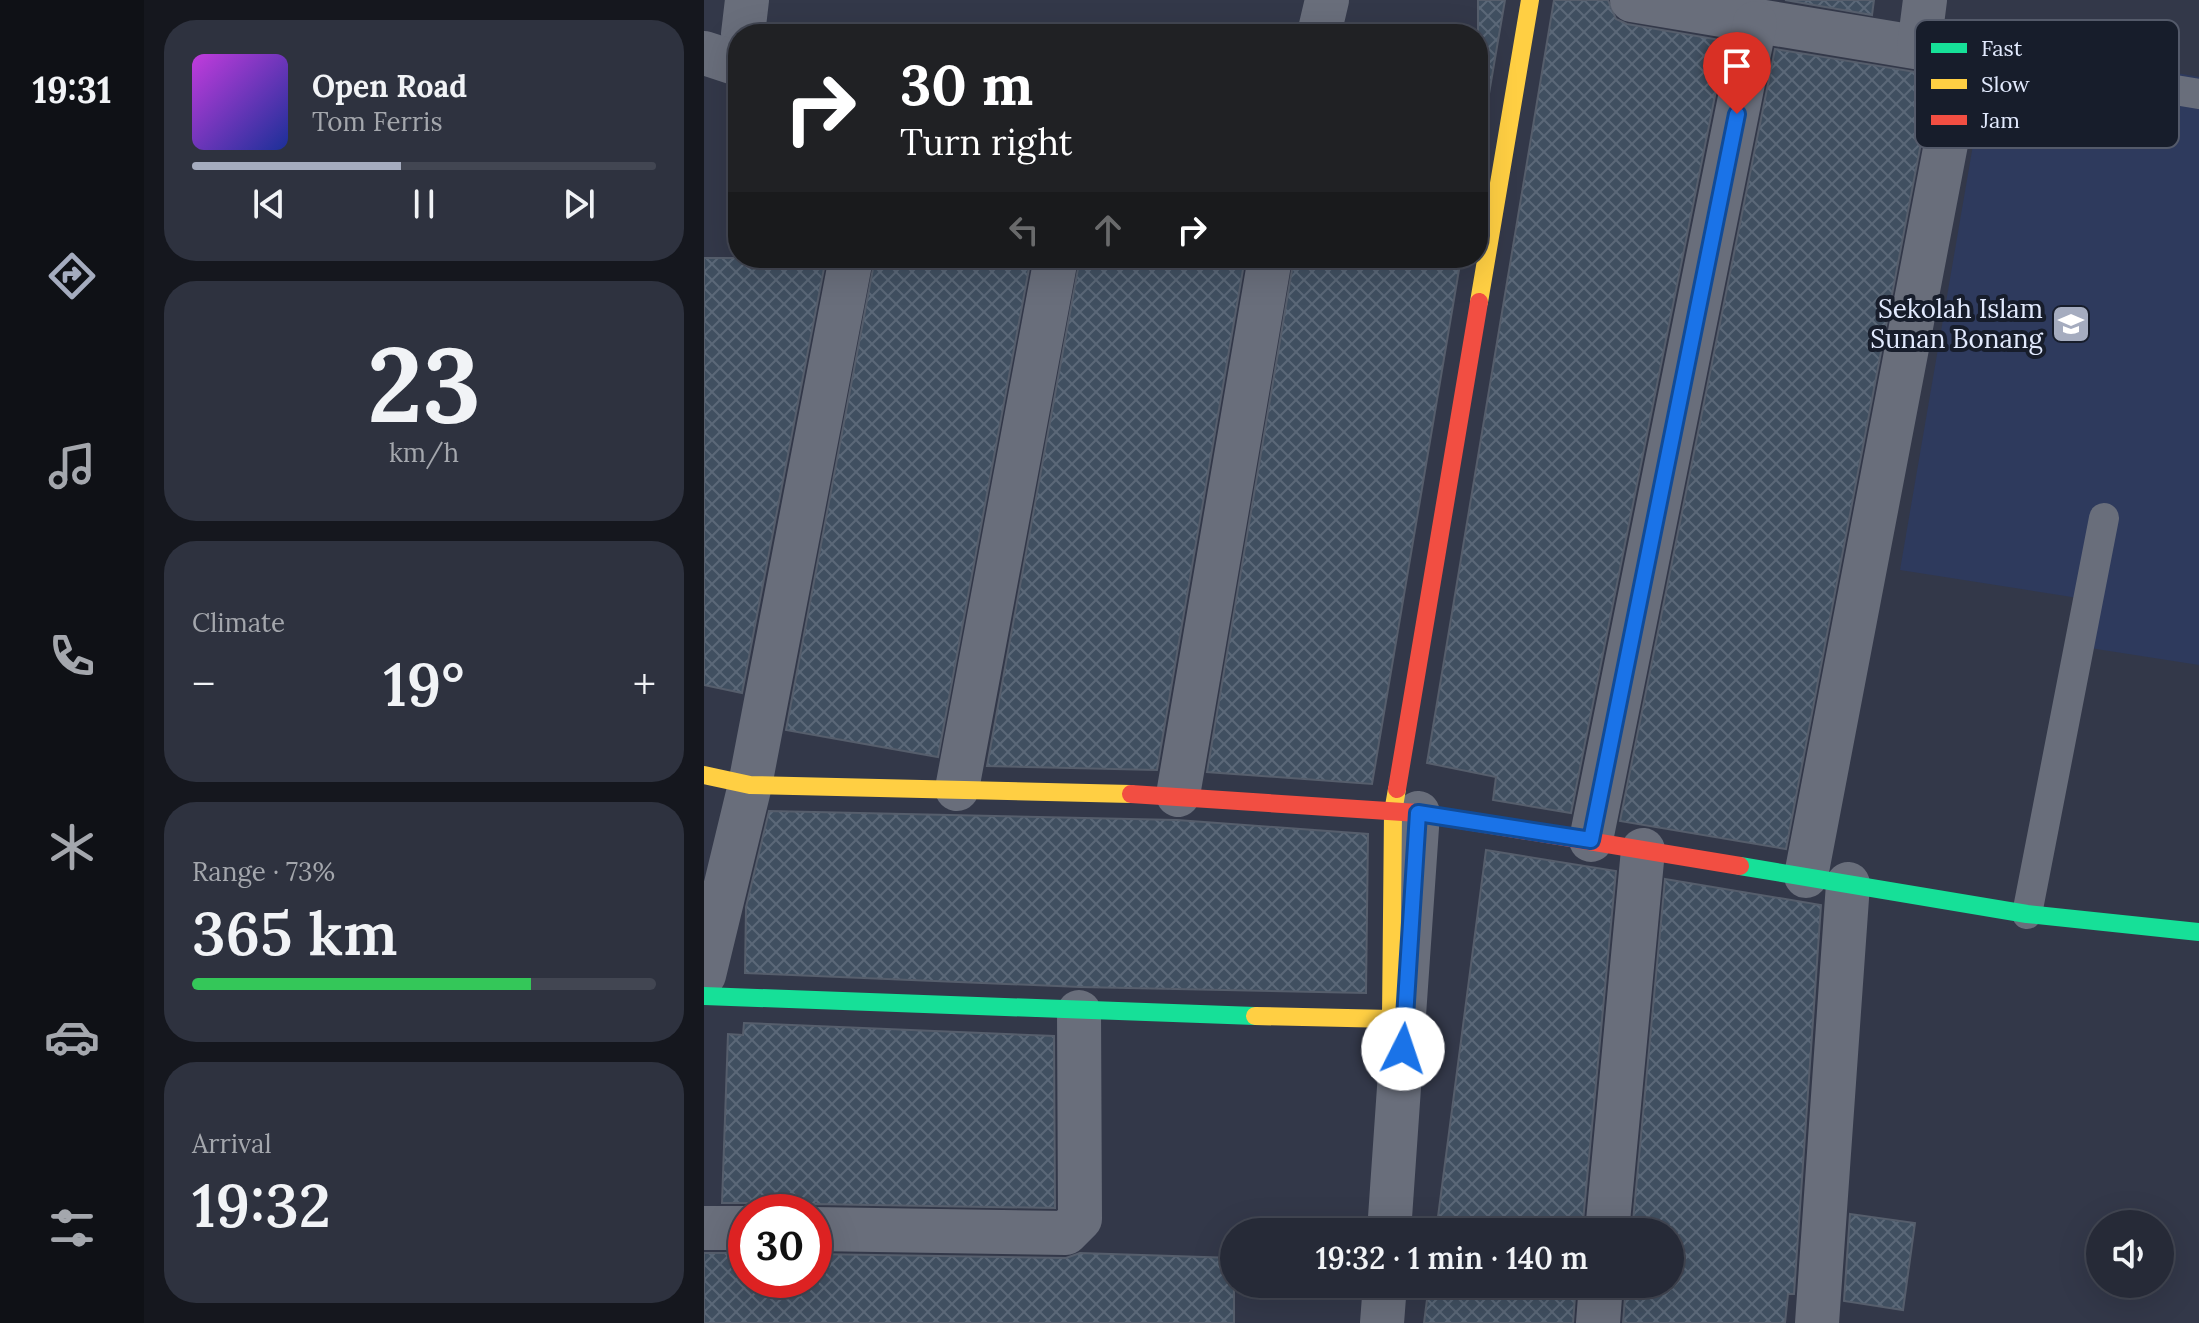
<!DOCTYPE html>
<meta charset="utf-8">
<style>
:root{--surface:#262a37;--page:#2e323f;--text:#f1f3f6;--muted:#a4a7ad;--line:#424652;--accent:#a5acbf}
body{margin:0;font-family:Lora,serif;background:var(--page);color:var(--text);height:100vh;display:flex;flex-direction:column;font-size:30px;white-space:nowrap}
*{box-sizing:border-box;margin:0}
p{font-size:26px;color:var(--muted)}
.icon{flex:none;width:44px;height:44px;fill:none;stroke:currentColor;stroke-width:2;stroke-linecap:round;stroke-linejoin:round}
.map{position:relative;flex:1;overflow:hidden}
.side{display:flex;flex-direction:column;gap:20px;padding:20px;background:#15171e;width:560px}
.side>*{flex:none}
.banner{position:absolute;left:24px;top:24px;width:760px;height:244px;border-radius:32px;box-shadow:0 8px 32px #0002,0 0 0 2px var(--line);background:#202124;color:#fff;overflow:hidden}
.fabs{position:absolute;left:1382px;top:1210px;display:grid;gap:16px}
.fabs a{display:grid;place-items:center;width:88px;height:88px;border-radius:50%;background:var(--surface);box-shadow:0 8px 32px #0002,0 0 0 2px var(--line);font-size:40px}
.speed{position:absolute;left:24px;top:1194px;display:flex;gap:16px;font-size:40px;font-weight:700;text-align:center}
.speed>*{display:grid;place-content:center;width:104px;height:104px;border-radius:50%;background:var(--surface);box-shadow:0 8px 32px #0002,0 0 0 2px var(--line);line-height:1}
.speed .limit{border:12px solid #d22;background:#fff;color:#111}
.pin{position:absolute;display:grid;place-items:center;width:68px;height:68px;color:#fff;margin:-82px -34px;border-radius:50% 50% 50% 0;rotate:-45deg;box-shadow:0 0 8px #0007}
.pin .icon{rotate:45deg}
.me{position:absolute;width:88px;margin:-44px;rotate:4deg;stroke-linejoin:round;filter:drop-shadow(0 0 6px #0008)}
.turn{display:flex;align-items:center;gap:28px;height:168px;padding:0 40px;font-size:36px}
.turn .icon{width:104px;height:104px;stroke-width:2.5}
.turn b{display:block;font-size:56px;line-height:68px}
.lanes{display:flex;align-items:center;height:76px;padding:0 40px;background:#0003;justify-content:center;gap:40px;direction:ltr}
.lanes .off{opacity:.35}
.big{font-size:60px;font-weight:600;line-height:1.1}
.side .card{flex:1;display:flex;flex-direction:column;justify-content:center;gap:12px;min-width:0;padding:0 28px;border-radius:32px;background:var(--page)}
.side .dial{align-items:center;gap:0}
.dial b{font-size:104px;line-height:1}
.song{display:flex;align-items:center;gap:24px}
.cover{width:96px;height:96px;border-radius:12px;background:linear-gradient(135deg,hsl(290 70% 55%),hsl(230 70% 35%))}
.played{height:8px;border-radius:4px;background:linear-gradient(90deg,var(--accent) 45%,var(--line) 45%)}
.keys{display:flex;justify-content:space-around;direction:ltr}
.heat{display:flex;justify-content:space-between;align-items:center;font-size:44px;direction:ltr}
.charge{height:12px;border-radius:6px;background:linear-gradient(90deg,#34c759 73%,var(--line) 0)}
.trip{position:absolute;left:516px;top:1218px;width:464px;height:80px;border-radius:40px;background:var(--surface);box-shadow:0 8px 32px #0002,0 0 0 2px var(--line);font-weight:600;line-height:80px;text-align:center}
main{display:flex;flex:1;min-height:0}
.tab-bar{display:flex;flex-direction:column;width:144px;justify-content:space-around;align-items:center;background:#0f1116;color:var(--muted)}
.tab-bar .icon{width:56px;height:56px}
.tab-bar .active{color:var(--accent)}
.tab-bar b{font-size:36px;color:var(--text)}
.map>svg:first-child{display:block}
</style>
<main>
<nav class="tab-bar">
<b>19:31</b>
<svg class="icon active" aria-label="directions" viewBox="0 0 24 24"><path d="M12 3l9 9-9 9-9-9zM9 14v-3h6M13 9l2 2-2 2"/></svg>
<svg class="icon" aria-label="music" viewBox="0 0 24 24"><path d="M9 18V5l10-2v13"/><circle cx="6" cy="18" r="3"/><circle cx="16" cy="16" r="3"/></svg>
<svg class="icon" aria-label="phone" viewBox="0 0 24 24"><path d="M5 4h4l2 5-3 2q2 4 5 5l2-3 5 2v4C11 20 4 13 5 4z"/></svg>
<svg class="icon" aria-label="climate" viewBox="0 0 24 24"><path d="M12 3v18M4 7l16 10M4 17L20 7"/></svg>
<svg class="icon" aria-label="car" viewBox="0 0 24 24"><path d="M5 17H2v-5l4-1 3-4h7l3 4 3 1v5h-3M9 17h6M6 11h13"/><circle cx="7" cy="17" r="2"/><circle cx="17" cy="17" r="2"/></svg>
<svg class="icon" aria-label="filters" viewBox="0 0 24 24"><path d="M4 7h16M4 17h16"/><circle cx="9" cy="7" r="2"/><circle cx="15" cy="17" r="2"/></svg>
</nav>
<section class="side">
<div class="card">
<div class="song"><i class="cover"></i><div><b>Open Road</b><p>Tom Ferris</p></div></div>
<div class="played"></div>
<div class="keys"><svg class="icon" aria-label="previous" viewBox="0 0 24 24"><path d="M18 5L8 12l10 7zM5 5v14"/></svg><svg class="icon" aria-label="pause" viewBox="0 0 24 24"><path d="M8 5v14M16 5v14"/></svg><svg class="icon" aria-label="next" viewBox="0 0 24 24"><path d="M6 5l10 7-10 7zM19 5v14"/></svg></div>
</div>
<div class="card dial"><b>23</b><p>km/h</p></div>
<div class="card"><p>Climate</p>
<div class="heat"><a>−</a><b class="big">19°</b><a>+</a></div>
</div>
<div class="card"><p>Range · 73%</p><b class="big">365 km</b><div class="charge"></div></div>
<div class="card"><p>Arrival</p><b class="big">19:32</b></div>
</section>
<div class="map">
<svg width="1495" height="1323" viewBox="0 0 1495 1323">
<defs>
<pattern id="building-cross-hatch" width="8" height="8" patternUnits="userSpaceOnUse" patternTransform="scale(2)"><rect width="8" height="8" fill="#404f60"/><path d="M0 0l8 8M0 8l8-8" fill="none" stroke="#5b6878"/></pattern>
</defs>
<rect width="100%" height="100%" fill="#333849"/>
<path fill="#2e3a5d" d="M1287,40l208,37v588l-109,-17 7,-47 -197,-31z"/>
<g fill="url(#building-cross-hatch)" stroke="#565e6c" stroke-width="2">
<path d="M774,0h27l-27,158z"/>
<path d="M850,0h54l8,19 11,5 99,17 -155,772 -78,-13 3,-23 -69,-14z"/>
<path d="M1081,0h89l-2,15z"/>
<path d="M1071,49l159,26 -148,774 -166,-28z"/>
<path d="M0,258h122l-84,435 -38,-8z"/>
<path d="M171,258h156l-93,499 -152,-27z"/>
<path d="M376,258h165l-88,512 -170,-4z"/>
<path d="M590,258h167l-89,526 -165,-12z"/>
<path d="M65,811l408,9 191,14 -2,159 -286,-6 -335,-14 1,-66z"/>
<path d="M782,850l130,21 -34,361h-146z"/>
<path d="M961,879l156,26 -27,389h-6l-3,29h-162l3,-39h44v-52h-38z"/>
<path d="M40,1023l310,13 1,172 -241,-4 -17,8h-33l-17,-9h-25l6,-169 15,1z"/>
<path d="M1146,1214l65,9 -12,87 -59,-9z"/>
<path d="M0,1253h42v27h68v-26l252,4 14,-5 154,5v65h-530z"/>
<path d="M725,1284h147l-3,39h-149z"/>
</g>
<g fill="none" stroke-linecap="round" stroke-linejoin="round">
<g stroke="#696e7b" stroke-width="30">
<path d="M1259,55l236,39"/>
<path d="M1323,914l77,-396"/>
</g>
<g stroke="#696e7b" stroke-width="44">
<path d="M928,0l331,55 -157,821"/>
<path d="M39,34l4,-34"/>
<path d="M615,34l8,-34"/>
<path d="M1215,47l6,-47"/>
<path d="M0,53l34,11"/>
<path d="M253,789l99,-531"/>
<path d="M474,795l92,-537"/>
<path d="M887,840l164,-817"/>
<path d="M0,975l46,-190 101,-527"/>
<path d="M0,1228h42"/>
<path d="M110,1229l252,4 14,-14 -1,-207"/>
<path d="M685,1232l29,-419"/>
<path d="M903,1232l36,-382"/>
<path d="M678,1323l3,-39"/>
<path d="M894,1323l3,-39"/>
<path d="M1113,1323l31,-439"/>
</g>
<g stroke="#16e098" stroke-width="18">
<path d="M1036,866l287,48 172,18"/>
<path d="M0,996l551,20"/>
</g>
<g stroke="#ffcf43" stroke-width="18">
<path d="M775,302l51,-302"/>
<path d="M0,775l46,10 381,9"/>
<path d="M551,1016l136,3 2,-207 4,-23"/>
</g>
<g stroke="#f24e42" stroke-width="18">
<path d="M693,789l82,-487"/>
<path d="M427,794l287,19 322,53"/>
</g>
</g>
<g fill="none" stroke-linecap="round" stroke-linejoin="round">
<defs>
<path id="route" d="M699,1049l15,-236 173,27 146,-726"/>
</defs>
<use href="#route" stroke="#114b97" stroke-width="20"/>
<use href="#route" stroke="#1a73e8" stroke-width="14"/>
</g>
<defs>
<symbol id="school-square" viewBox="-11 -11 22 22"><rect x="-9" y="-9" width="18" height="18" rx="4" fill="#a5acbf" stroke="#171d2b"/><path d="M0-5L7-2L0 1L-7-2ZM-4 1L0 2.5L4 1V4Q0 6-4 4Z" fill="#fff"/></symbol>
</defs>
<g fill-rule="evenodd">
<use href="#school-square" x="1345" y="302" width="44" height="44"/>
</g>
<g text-anchor="middle" stroke-width="8" stroke-linejoin="round" paint-order="stroke">
<g font-size="26" fill="#e2eafe" stroke="#171d2b" text-anchor="end">
<text x="1339" y="318">Sekolah Islam<tspan x="1339" dy="30">Sunan Bonang</tspan></text>
</g>
</g>
<rect x="1211" y="20" width="264" height="128" rx="12" fill="#171d2b" stroke="#545a6a" stroke-width="2"/>
<rect x="1227" y="43" width="36" height="10" fill="#16e098"/>
<rect x="1227" y="79" width="36" height="10" fill="#ffcf43"/>
<rect x="1227" y="115" width="36" height="10" fill="#f24e42"/>
<g font-size="22" fill="#e2eafe">
<text x="1277" y="56">Fast</text>
<text x="1277" y="92">Slow</text>
<text x="1277" y="128">Jam</text>
</g>
</svg>
<div class="fabs">
<a><svg class="icon" aria-label="sound" viewBox="0 0 24 24"><path d="M4 9h4l5-4v14l-5-4H4zM17 9q2 3 0 6"/></svg></a>
</div>
<div class="speed"><div class="limit">30</div></div>
<div class="pin" style="left:1033px;top:114px;background:#d93025"><svg class="icon" aria-label="arrive" viewBox="0 0 24 24"><path d="M6 21V4h12l-3 4 3 4H6"/></svg></div>
<svg class="me" style="left:699px;top:1049px" viewBox="-20 -20 40 40"><circle r="19" fill="#fff"/><path d="M0-13L10 11 0 6-10 11z" fill="#1a73e8"/></svg>
<div class="trip">19:32 · 1 min · 140 m</div>
<div class="banner">
<div class="turn"><svg class="icon" aria-label="right" viewBox="0 0 24 24"><path d="M7 20v-9h11M14 6l5 5-5 5"/></svg><div><b>30 m</b>Turn right</div></div>
<div class="lanes"><svg class="icon off" aria-label="left" viewBox="0 0 24 24"><path d="M17 20v-9H6M10 6l-5 5 5 5"/></svg><svg class="icon off" aria-label="ahead" viewBox="0 0 24 24"><path d="M12 20V5M6 11l6-6 6 6"/></svg><svg class="icon" aria-label="right" viewBox="0 0 24 24"><path d="M7 20v-9h11M14 6l5 5-5 5"/></svg></div>
</div>
</div>
</main>
